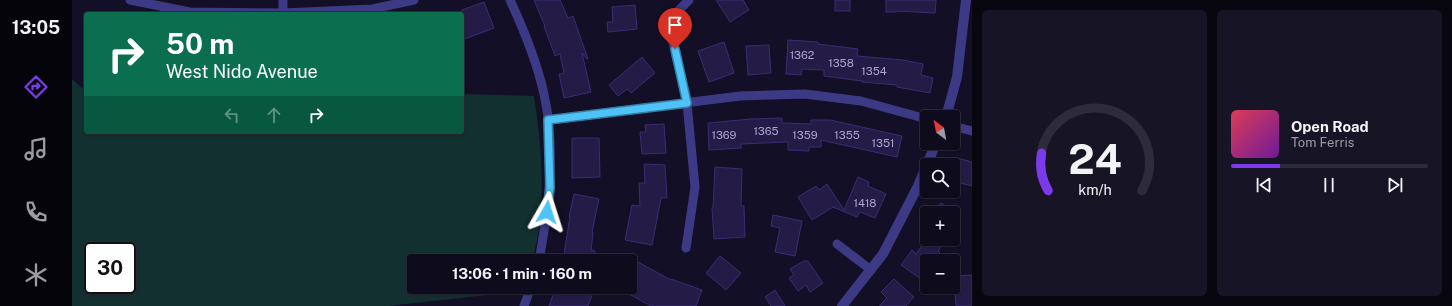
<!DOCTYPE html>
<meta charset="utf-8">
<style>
:root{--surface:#0e0b1c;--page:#171425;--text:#f1f3f6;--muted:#9b9ba3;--line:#2e2b3b;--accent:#7c3aed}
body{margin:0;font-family:"Public Sans",sans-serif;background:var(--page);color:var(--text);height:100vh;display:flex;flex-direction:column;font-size:15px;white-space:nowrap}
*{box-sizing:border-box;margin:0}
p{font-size:13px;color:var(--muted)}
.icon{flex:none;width:22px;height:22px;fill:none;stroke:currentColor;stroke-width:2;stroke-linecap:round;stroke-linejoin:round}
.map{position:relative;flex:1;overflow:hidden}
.sheet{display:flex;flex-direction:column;gap:10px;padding:10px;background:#08060f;width:480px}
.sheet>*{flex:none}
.hud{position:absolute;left:12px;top:12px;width:380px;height:122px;border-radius:4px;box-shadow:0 1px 3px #0004,0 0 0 1px var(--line);background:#0b6e4f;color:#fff;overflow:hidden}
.needle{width:26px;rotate:328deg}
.fabs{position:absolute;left:848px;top:110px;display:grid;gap:8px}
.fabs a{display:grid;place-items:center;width:40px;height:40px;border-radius:4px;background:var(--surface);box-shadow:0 1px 3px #0004,0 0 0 1px var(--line);font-size:20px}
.speed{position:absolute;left:12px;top:242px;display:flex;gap:8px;font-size:20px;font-weight:700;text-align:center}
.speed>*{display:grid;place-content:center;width:52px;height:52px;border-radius:50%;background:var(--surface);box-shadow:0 1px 3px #0004,0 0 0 1px var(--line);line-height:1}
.speed .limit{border:2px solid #111;border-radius:6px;background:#fff;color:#111}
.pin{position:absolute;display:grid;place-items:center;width:34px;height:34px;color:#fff;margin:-41px -17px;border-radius:50% 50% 50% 0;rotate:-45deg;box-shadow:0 0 4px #0007}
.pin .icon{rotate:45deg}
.me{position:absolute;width:44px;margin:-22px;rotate:6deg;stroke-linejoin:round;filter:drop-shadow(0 0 3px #0008)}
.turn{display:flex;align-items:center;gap:14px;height:84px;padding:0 16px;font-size:18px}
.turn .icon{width:52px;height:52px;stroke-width:2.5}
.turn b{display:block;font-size:28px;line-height:34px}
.lanes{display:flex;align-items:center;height:38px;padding:0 16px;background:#0003;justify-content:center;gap:20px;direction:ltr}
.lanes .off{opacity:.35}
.sheet .widget{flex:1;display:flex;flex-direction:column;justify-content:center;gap:6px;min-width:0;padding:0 14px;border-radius:6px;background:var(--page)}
.sheet .dial{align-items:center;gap:0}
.dial svg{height:104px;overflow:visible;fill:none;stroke:var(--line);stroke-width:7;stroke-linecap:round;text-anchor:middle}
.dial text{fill:var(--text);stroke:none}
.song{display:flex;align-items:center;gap:12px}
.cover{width:48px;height:48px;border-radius:6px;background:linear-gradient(135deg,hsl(350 70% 55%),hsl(280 70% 35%))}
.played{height:4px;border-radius:2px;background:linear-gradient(90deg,var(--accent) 25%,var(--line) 25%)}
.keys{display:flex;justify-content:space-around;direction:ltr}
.sheet .tiles{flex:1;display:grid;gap:10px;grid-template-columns:repeat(2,1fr)}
.trip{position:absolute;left:335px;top:254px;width:230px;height:40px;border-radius:4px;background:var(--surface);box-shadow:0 1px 3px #0004,0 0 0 1px var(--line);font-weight:700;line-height:40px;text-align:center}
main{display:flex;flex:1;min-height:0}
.menu{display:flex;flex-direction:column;width:72px;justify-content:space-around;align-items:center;background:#06040b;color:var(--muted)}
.menu .icon{width:28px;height:28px}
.menu .active{color:var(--accent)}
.menu b{font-size:18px;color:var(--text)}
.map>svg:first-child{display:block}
</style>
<main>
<nav class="menu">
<b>13:05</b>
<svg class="icon active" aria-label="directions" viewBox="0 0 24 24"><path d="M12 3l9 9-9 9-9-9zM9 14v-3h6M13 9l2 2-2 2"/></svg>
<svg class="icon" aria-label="music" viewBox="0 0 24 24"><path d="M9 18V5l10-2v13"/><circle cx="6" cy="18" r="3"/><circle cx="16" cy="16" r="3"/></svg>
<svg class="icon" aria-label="phone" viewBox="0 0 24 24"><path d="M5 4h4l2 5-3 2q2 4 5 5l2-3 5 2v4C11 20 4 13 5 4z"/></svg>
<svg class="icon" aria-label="climate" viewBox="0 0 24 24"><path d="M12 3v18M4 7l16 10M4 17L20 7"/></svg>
</nav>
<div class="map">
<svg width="900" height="306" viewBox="0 0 900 306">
<rect width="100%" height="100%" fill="#130f26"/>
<path fill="#12302f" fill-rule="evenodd" d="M0,79l11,10h3v43h376v-38l72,2c8,50 13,115 -2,165h-118v26h110l-1,4 -135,15h-316zM21,251h34v34h-34z"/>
<g fill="#241b47" stroke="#3b2d73">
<path d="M462,0h26l8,18 5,-2 15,43h-1l-5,-6 9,39 -27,6 -5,-24 5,-1 -4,-19 -5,2 -11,-30h1z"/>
<path d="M644,0h27l6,10 -19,12z"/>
<rect x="763" y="0" width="15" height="11"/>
<path d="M814,0h50l-1,13 -39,-2v1h-10z"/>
<path d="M412,2l10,26 -32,12v-30z"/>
<path d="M563,5l2,24 -29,3 -1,-10h6l-1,-15z"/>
<path d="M716,40l30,2v2l40,5 -1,7 46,4 20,4 -2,11 12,3 -3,15 -33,-6v-2l-35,-3v-1l-38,-5v-6l-22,-1 -1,6 -15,-1z"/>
<path d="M652,42l10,31 -25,9 -11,-31z"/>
<path d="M697,45l2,28 -23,2 -2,-29z"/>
<path d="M570,57l13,16 -24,20 -4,-4 -9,7 -9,-11z"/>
<path d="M710,118v5l29,1v-4h19l72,16 -5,21 -76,-17v7h-12v4l-21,-1v-8l-47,2v4l-32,2 -1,-27 43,-4z"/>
<path d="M592,124l2,29 -24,1 -2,-22h6l-1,-7z"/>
<path d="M500,138h27l1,39 -28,1z"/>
<path d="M885,158l15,4v24l-19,-5v-8z"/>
<path d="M572,164l21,1 2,33h-6l-9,47 -27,-5 7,-35 8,1 -1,-23h6z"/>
<path d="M643,167l27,2 -1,37h3l1,31 -31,2 -2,-31h1z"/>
<path d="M786,177l11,5 -1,4 18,8 -11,24 -15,-6 -3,5 -24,-10 -21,13 -14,-23 18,-11 3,4 8,-6 17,26z"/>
<path d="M502,194l25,5 -7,33 1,1 -2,17 4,1 -2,10 -30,-1 7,-43h-1z"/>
<path d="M869,203l16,10h-23z"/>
<path d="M701,215l29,6 -7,35 -20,-4 5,-24 -9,-2z"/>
<path d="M855,239h19l-8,12 2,2 -6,8h-7v10l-6,8 -20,-14 11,-15 4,4z"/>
<path d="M648,256l21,17 -15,17 -20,-17z"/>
<path d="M732,261h4l15,22 -13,9 -4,-7 -8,6 -9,-13 5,-3 -4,-6z"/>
<path d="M566,262l33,18v-1l31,11 -6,16h-45l-35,-19h14v-11z"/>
<path d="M900,275v31h-16l-2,-30z"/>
<path d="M822,279l20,18 -8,9h-27l8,-8 -6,-6z"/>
<path d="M484,287h39l-7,19h-39z"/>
<path d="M703,290l10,16h-14l-6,-9z"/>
</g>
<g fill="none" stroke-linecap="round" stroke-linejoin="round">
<g stroke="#3d3a85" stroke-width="9">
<path d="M58,0l60,12 93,1 89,-4 42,-9"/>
<path d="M438,0c14,30 27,62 34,94 12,54 5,113 -5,167"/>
<path d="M211,13v-13"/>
<path d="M476,120l192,-24 65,-2 56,7 66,18"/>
<path d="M881,126l19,5"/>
<path d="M765,244l34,26"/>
<path d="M614,248l9,-61 -8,-84 -19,-82 21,-21"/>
<path d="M452,306l7,-19"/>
</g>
<g stroke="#3d3a85" stroke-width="10">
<path d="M874,117l11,-40 9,-77"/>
<path d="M770,306l41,-52 35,-68 18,-43"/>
</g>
</g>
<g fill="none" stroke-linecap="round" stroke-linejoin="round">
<defs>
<path id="route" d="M475,212l3,-24 -2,-68 139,-17 -12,-54"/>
</defs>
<use href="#route" stroke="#337fa1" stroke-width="10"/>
<use href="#route" stroke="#4fc3f7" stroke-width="7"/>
</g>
<g text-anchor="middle" stroke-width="4" stroke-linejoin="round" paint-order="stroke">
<g font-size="11" fill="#aca6d1">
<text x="730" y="59">1362</text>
<text x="769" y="67">1358</text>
<text x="802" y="75">1354</text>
<text x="694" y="135">1365</text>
<text x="652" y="139">1369</text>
<text x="733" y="139">1359</text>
<text x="775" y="139">1355</text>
<text x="811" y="147">1351</text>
<text x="793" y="207">1418</text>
</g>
</g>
</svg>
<div class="fabs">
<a><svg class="needle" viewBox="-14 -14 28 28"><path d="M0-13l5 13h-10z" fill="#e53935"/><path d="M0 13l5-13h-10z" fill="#9b9ba3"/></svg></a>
<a><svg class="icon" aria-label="search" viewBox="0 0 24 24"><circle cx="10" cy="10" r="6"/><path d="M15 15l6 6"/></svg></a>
<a>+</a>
<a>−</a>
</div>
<div class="speed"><div class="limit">30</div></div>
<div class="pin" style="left:603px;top:49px;background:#d93025"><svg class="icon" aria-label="arrive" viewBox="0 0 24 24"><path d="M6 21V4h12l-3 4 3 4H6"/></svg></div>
<svg class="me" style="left:475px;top:212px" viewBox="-20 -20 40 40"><path d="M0-17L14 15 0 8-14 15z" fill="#4fc3f7" stroke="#fff" stroke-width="4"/></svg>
<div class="trip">13:06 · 1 min · 160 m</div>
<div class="hud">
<div class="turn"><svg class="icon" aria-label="right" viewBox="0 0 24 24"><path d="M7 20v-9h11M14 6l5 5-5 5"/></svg><div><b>50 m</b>West Nido Avenue</div></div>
<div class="lanes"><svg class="icon off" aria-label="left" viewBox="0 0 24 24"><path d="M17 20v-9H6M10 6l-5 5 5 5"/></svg><svg class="icon off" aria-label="ahead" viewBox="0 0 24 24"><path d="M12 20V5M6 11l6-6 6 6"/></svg><svg class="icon" aria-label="right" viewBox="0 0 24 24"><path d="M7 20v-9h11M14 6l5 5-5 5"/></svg></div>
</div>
</div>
<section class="sheet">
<div class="tiles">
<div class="widget dial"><svg viewBox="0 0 100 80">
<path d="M14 69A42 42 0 1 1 86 69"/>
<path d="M14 69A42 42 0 0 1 9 40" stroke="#7c3aed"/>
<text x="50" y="56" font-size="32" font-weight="700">24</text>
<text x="50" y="72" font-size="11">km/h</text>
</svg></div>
<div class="widget">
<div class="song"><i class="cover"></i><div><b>Open Road</b><p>Tom Ferris</p></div></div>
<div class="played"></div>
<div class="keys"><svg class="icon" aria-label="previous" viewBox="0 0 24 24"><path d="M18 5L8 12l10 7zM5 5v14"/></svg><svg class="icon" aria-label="pause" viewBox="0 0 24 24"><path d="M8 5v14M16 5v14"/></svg><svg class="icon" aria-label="next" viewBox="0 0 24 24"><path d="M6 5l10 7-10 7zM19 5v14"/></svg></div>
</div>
</div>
</section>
</main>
